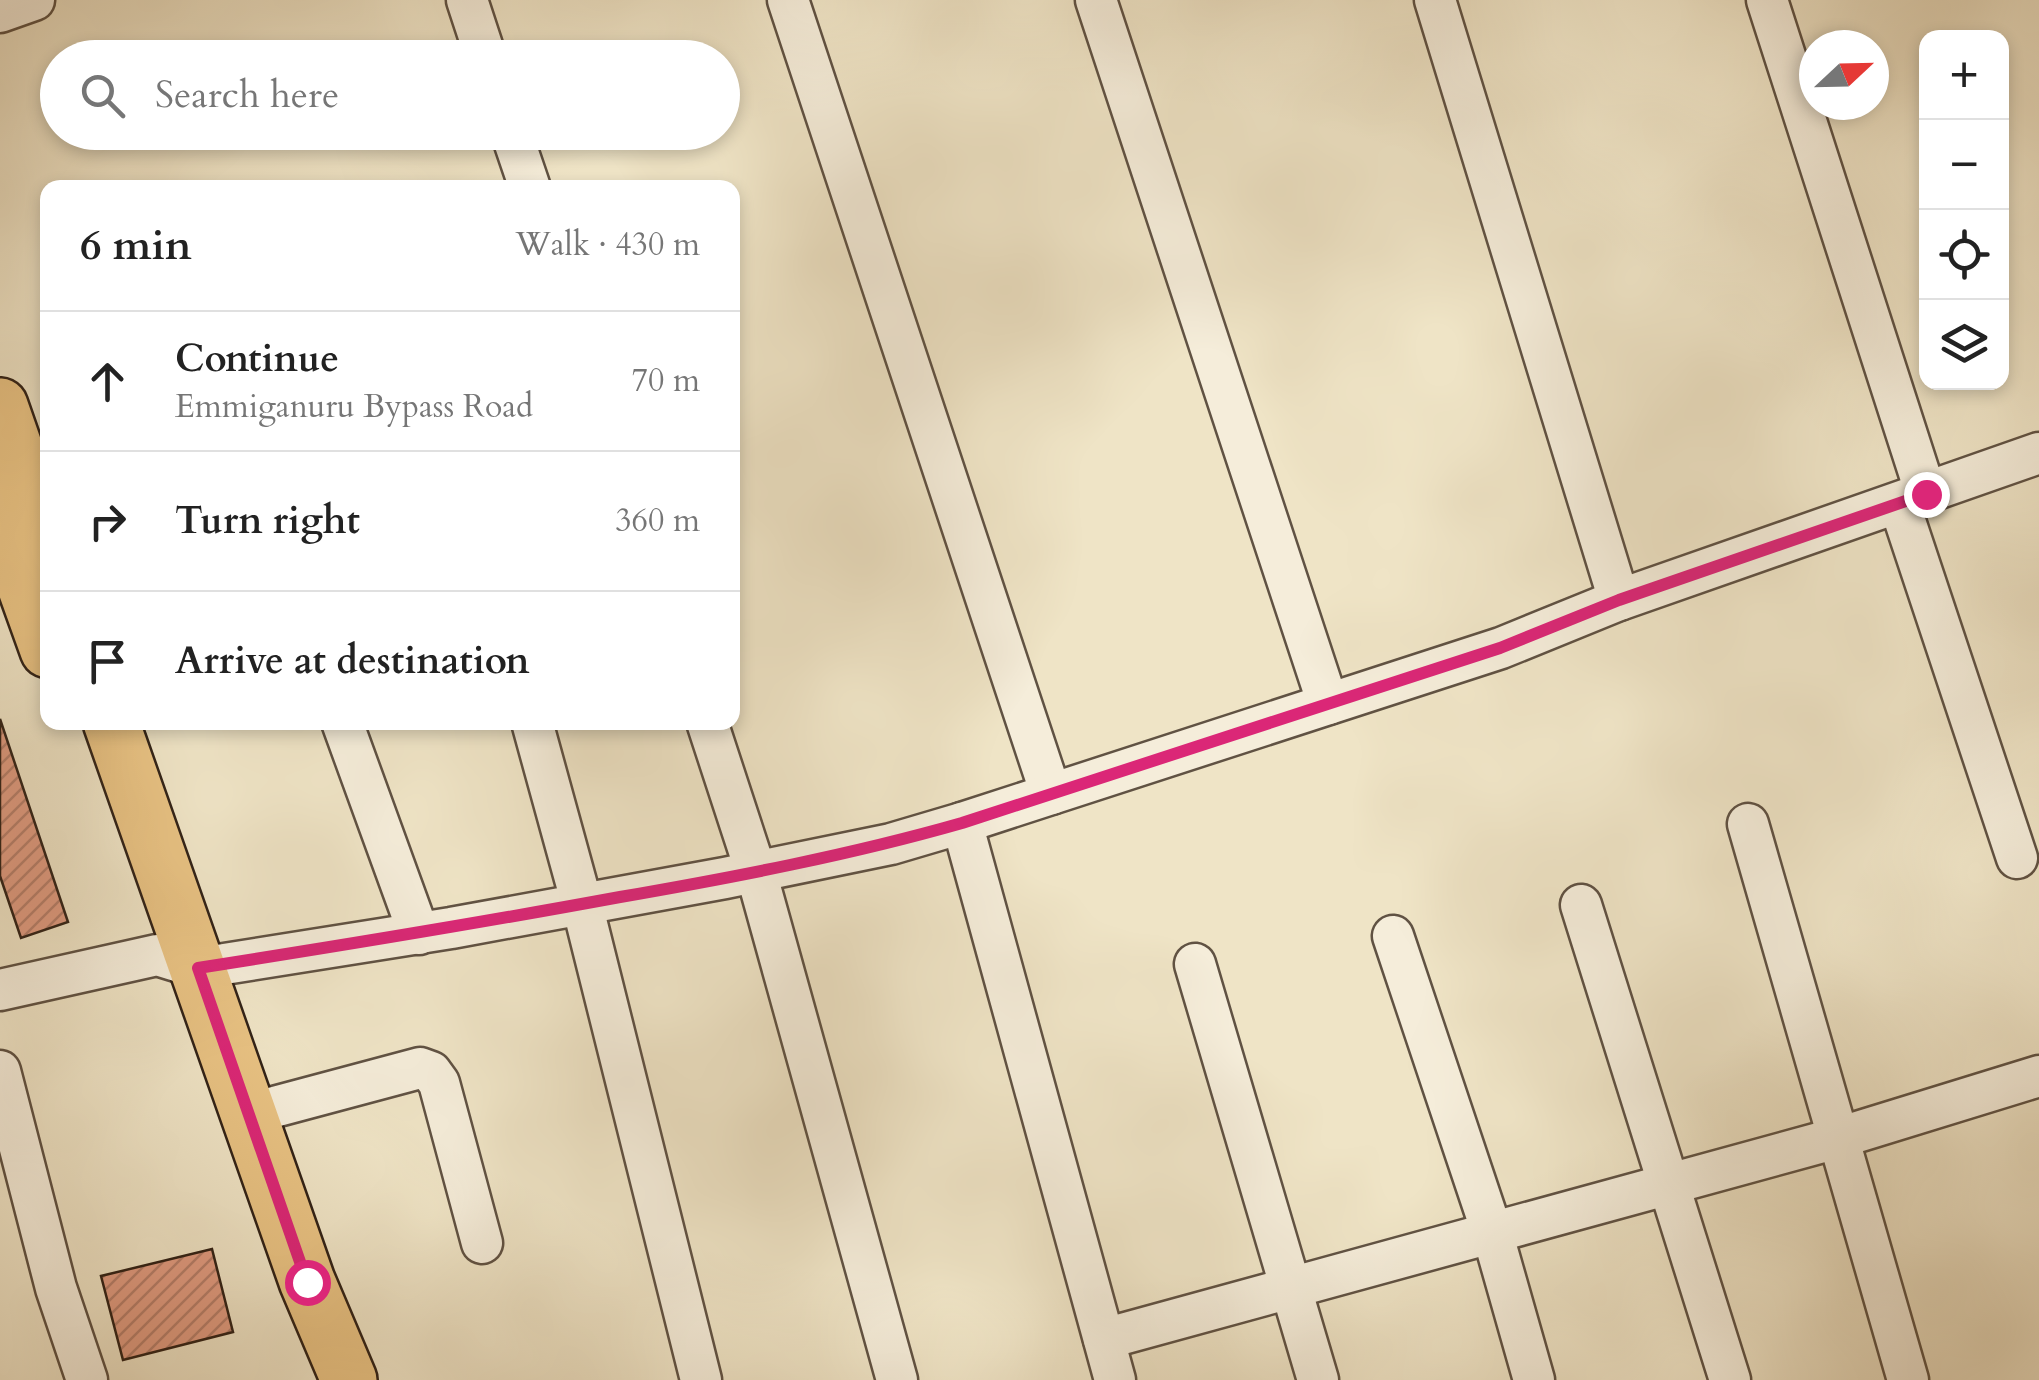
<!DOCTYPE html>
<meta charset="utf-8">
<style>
:root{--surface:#fff;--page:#f6f6f6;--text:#222;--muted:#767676;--line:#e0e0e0}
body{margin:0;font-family:Cardo,serif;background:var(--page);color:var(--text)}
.controls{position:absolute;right:30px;top:30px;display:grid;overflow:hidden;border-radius:20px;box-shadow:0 5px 15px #0003}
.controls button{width:90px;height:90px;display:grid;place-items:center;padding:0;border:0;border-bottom:2px solid var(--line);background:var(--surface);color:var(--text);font:50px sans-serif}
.compass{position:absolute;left:1799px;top:30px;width:90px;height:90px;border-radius:50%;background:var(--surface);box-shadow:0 5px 15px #0003;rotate:68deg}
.stop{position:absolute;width:30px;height:30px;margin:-22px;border:8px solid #db2777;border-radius:50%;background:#fff}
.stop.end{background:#db2777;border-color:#fff;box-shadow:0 2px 10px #0008}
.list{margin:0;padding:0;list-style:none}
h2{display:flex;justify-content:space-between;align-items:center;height:130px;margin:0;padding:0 40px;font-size:42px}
h2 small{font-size:32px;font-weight:400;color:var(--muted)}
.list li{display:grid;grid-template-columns:65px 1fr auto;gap:30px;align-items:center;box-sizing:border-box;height:140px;padding:0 40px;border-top:2px solid var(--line)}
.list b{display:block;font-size:38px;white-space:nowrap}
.list p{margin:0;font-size:32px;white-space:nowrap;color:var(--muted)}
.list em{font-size:32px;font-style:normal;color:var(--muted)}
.icon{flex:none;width:55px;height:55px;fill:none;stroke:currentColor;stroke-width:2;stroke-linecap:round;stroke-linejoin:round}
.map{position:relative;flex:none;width:2039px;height:1380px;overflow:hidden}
.search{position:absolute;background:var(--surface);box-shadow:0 5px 15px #0003;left:40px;top:40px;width:700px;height:110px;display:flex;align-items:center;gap:25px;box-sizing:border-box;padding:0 35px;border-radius:55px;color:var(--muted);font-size:38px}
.panel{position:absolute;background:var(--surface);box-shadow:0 5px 15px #0003;left:40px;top:180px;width:700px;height:550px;border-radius:20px}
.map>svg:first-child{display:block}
.building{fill:url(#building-hatch);stroke:#312217;stroke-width:2.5}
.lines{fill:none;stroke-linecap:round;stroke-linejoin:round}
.street-casing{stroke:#605243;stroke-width:45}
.primary-casing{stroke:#312217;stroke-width:60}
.street{stroke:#f5edda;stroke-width:40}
.primary{stroke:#e8c283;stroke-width:55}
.route{stroke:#db2777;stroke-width:12}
</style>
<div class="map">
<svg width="2039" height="1380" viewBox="0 0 2039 1380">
<defs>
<pattern id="building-hatch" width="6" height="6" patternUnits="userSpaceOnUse" patternTransform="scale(2.5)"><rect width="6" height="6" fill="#df9b81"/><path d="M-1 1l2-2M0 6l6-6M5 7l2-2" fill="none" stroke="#b57e69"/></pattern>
</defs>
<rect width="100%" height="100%" fill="#efe4c6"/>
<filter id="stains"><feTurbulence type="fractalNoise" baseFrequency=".002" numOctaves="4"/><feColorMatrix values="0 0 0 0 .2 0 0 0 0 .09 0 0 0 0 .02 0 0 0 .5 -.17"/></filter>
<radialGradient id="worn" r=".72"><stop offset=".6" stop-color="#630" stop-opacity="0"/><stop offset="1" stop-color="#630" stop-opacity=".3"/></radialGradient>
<g class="building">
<path d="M0,719L68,922L21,938L0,876Z"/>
<path d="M212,1249L233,1332L123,1360L101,1276Z"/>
</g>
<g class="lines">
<g class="street-casing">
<g id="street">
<path d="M467,0L486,58"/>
<path d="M788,0L1051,794"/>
<path d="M1096,0L1328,704"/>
<path d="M1435,0L1619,600"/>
<path d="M1767,0L1926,494"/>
<path d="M0,12L34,0"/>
<path d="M511,132L530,188"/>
<path d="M1899,503L2017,858"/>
<path d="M342,722L419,934"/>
<path d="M532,722L582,904L701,1380"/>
<path d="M707,722L756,872L897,1380"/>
<path d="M962,823L1115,1380"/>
<path d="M1748,824L1908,1380"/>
<path d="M1581,905L1730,1380"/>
<path d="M1393,936L1492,1232L1534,1380"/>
<path d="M1195,964L1318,1380"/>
<path d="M0,990L157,955L199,968L451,928L725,878L891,844L962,823L1501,648L1619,600L2039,453"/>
<path d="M0,1071L56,1288L87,1380"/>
<path d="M248,1114L420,1068L431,1072L439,1083L482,1243"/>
<path d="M1104,1339L1841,1137L2039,1076"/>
</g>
</g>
<g class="primary-casing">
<g id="primary">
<path d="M0,406L48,544"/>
<path d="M0,516L48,650"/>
<path d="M111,722L307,1281L349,1380"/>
</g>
</g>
<use href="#street" class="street"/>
<use href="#primary" class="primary"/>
</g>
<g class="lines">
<path class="route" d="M307,1282L198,968C339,946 479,923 620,897C735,877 850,855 962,823L1500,648L1619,600L1926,494"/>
</g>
<rect width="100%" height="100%" filter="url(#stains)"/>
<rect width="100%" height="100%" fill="url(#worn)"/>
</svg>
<div class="controls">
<button>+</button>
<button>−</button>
<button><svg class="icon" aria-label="locate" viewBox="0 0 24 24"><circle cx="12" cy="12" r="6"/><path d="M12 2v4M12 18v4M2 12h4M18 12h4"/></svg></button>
<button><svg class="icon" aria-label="layers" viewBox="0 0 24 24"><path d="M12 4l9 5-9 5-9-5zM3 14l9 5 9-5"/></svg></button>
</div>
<svg class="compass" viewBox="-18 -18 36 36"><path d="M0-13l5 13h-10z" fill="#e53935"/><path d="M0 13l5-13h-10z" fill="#767676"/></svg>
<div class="stop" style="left:307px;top:1282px"></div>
<div class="stop end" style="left:1926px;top:494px"></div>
<div class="search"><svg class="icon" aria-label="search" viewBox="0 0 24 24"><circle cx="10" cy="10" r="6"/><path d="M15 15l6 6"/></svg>Search here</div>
<section class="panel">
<h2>6 min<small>Walk · 430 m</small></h2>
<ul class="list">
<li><svg class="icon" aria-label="ahead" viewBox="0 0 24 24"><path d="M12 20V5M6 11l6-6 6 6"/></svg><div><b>Continue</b><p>Emmiganuru Bypass Road</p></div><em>70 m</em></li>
<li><svg class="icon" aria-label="right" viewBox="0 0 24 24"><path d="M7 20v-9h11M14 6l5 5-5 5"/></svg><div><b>Turn right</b></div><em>360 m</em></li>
<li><svg class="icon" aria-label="arrive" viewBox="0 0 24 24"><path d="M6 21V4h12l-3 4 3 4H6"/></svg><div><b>Arrive at destination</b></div></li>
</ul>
</section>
</div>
